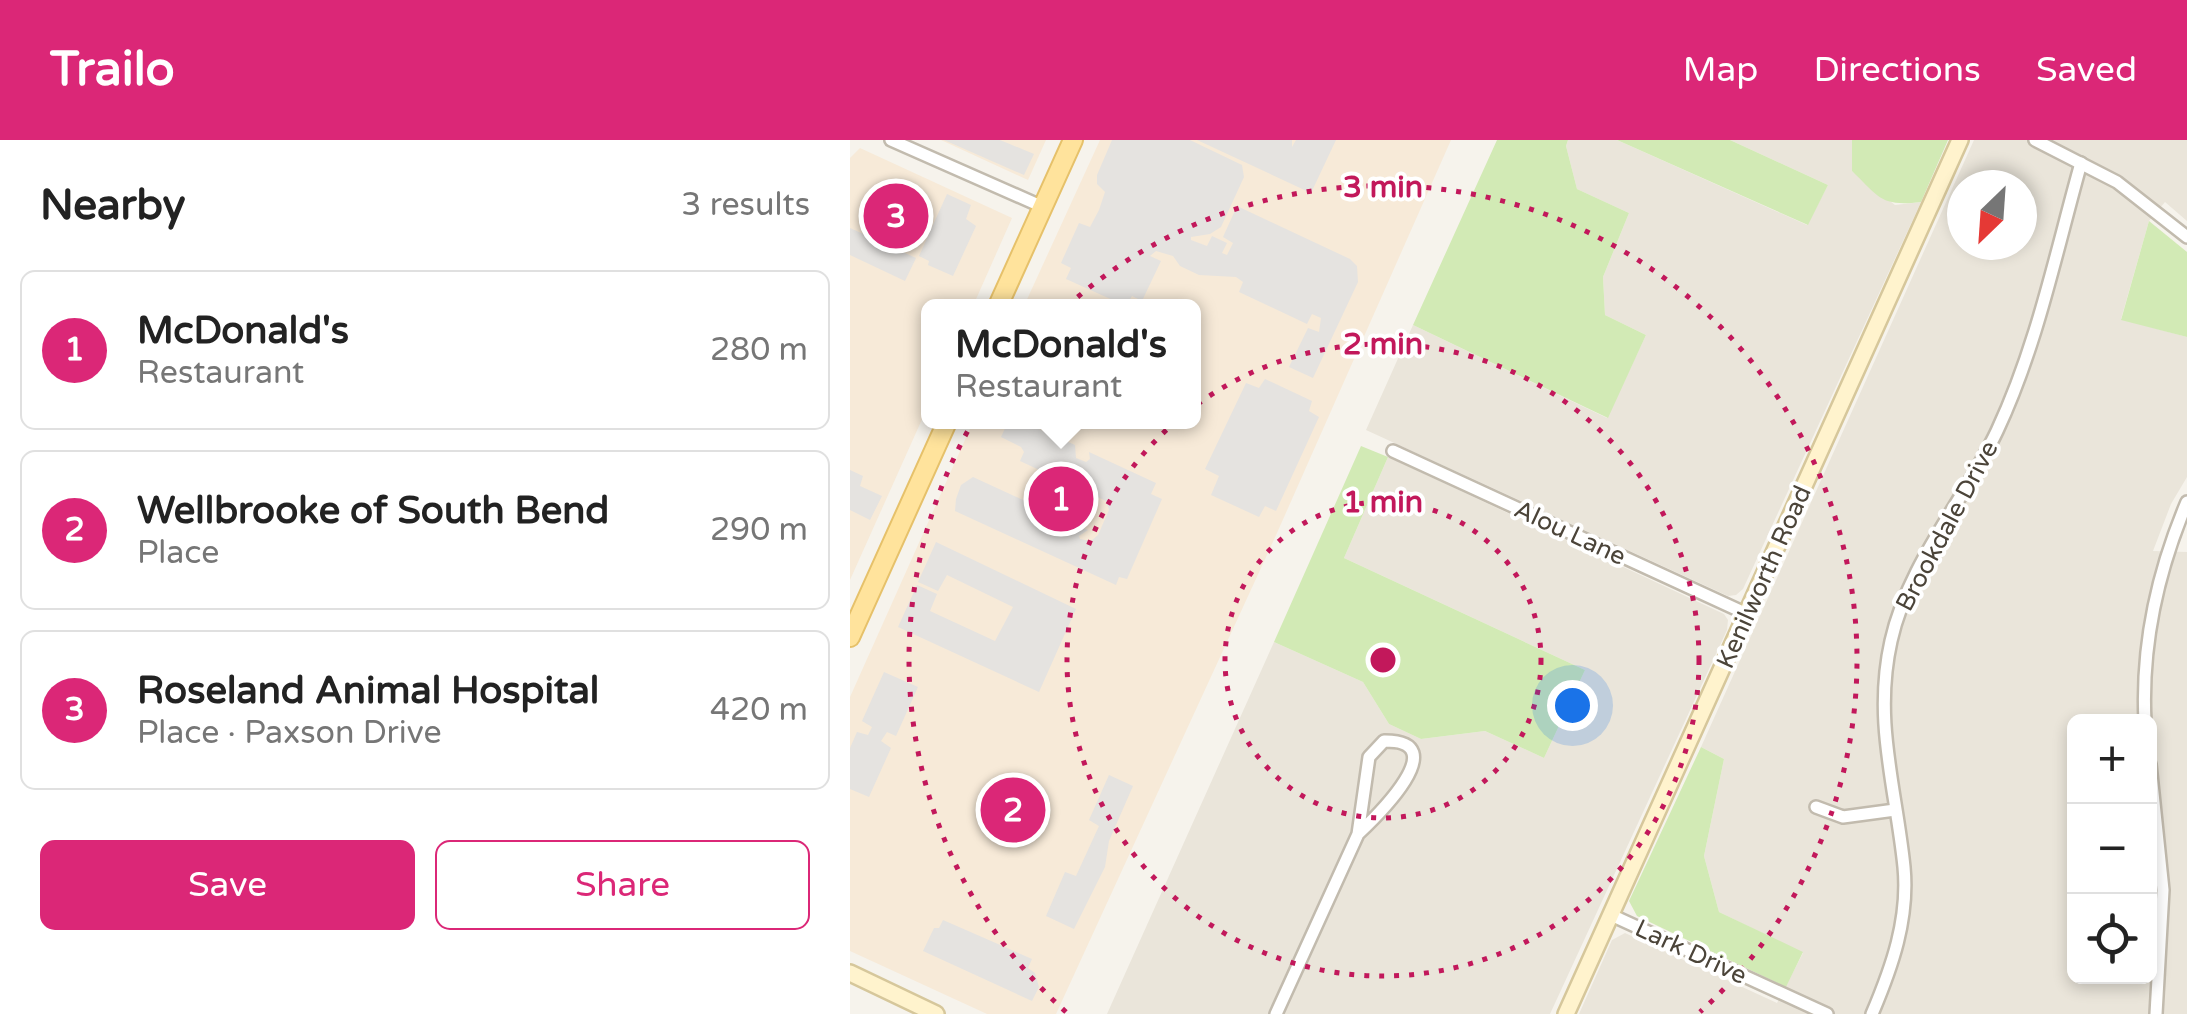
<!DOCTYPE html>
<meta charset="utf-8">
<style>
:root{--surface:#fff;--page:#f6f6f6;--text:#222;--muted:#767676;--line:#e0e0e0;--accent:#db2777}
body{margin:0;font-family:"Varela Round",sans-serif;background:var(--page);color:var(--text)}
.controls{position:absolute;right:30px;bottom:30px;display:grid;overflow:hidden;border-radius:15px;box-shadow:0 5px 15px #0003}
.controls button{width:90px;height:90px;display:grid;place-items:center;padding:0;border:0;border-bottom:2px solid var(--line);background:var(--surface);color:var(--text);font:50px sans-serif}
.compass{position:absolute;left:1097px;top:30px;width:90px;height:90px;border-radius:50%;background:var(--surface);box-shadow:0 5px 15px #0003;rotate:205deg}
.you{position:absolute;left:722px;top:565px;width:35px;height:35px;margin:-25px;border:8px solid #fff;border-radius:50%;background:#1a73e8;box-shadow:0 0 0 15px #1a73e833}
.badge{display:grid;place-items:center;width:65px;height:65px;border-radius:50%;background:var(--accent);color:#fff;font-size:32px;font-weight:700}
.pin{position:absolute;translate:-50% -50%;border:5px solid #fff;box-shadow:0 2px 10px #0006}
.popup{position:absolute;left:71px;top:159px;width:280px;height:130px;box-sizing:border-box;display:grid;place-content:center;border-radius:15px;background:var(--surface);filter:drop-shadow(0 2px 8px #0005);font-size:32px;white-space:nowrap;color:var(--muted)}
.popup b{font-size:38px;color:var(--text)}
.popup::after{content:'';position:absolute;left:50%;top:100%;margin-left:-20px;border:20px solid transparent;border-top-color:var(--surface)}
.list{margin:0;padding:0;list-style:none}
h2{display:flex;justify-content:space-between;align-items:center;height:130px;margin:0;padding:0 40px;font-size:42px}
h2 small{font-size:32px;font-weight:400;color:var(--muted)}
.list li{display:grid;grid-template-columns:65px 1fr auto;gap:30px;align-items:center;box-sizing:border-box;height:160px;margin:0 20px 20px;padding:0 20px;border:2px solid var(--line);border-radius:15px}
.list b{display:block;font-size:38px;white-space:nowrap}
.list p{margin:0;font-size:32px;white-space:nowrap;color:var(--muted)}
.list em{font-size:32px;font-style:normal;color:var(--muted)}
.actions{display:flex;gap:20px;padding:30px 40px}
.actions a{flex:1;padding:22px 0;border:2px solid var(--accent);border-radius:15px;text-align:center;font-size:35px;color:var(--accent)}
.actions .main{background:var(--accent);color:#fff}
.icon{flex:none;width:55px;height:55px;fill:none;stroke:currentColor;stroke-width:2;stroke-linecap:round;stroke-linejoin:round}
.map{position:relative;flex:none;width:1337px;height:874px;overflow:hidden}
header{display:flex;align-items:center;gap:60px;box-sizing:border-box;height:140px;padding:0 50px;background:var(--accent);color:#fff}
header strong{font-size:48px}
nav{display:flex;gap:55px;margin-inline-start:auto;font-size:35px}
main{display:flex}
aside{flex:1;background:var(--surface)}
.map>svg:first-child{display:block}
.residential{fill:#eae5da;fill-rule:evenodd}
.commercial{fill:#f7ead8}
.green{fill:#d2eab5}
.parking{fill:#e5e3e0}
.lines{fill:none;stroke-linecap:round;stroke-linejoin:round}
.street-casing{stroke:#c2bbae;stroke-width:16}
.secondary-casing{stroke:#d6c79b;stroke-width:20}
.primary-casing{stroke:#e6c16a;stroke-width:22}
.street{stroke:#fff;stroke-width:11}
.secondary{stroke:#fff3cd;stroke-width:15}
.primary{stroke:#ffe39c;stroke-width:18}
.ring{fill:none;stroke:#c2185b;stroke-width:5;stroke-dasharray:5 10}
.labels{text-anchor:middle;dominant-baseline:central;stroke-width:8;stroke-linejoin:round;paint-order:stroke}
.street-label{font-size:25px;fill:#4b4439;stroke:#fff}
.centre{fill:#c2185b;stroke:#fff;stroke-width:5}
.ring-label{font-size:30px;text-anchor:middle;font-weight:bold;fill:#c2185b;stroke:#fff;stroke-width:8;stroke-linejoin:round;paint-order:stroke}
</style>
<header>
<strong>Trailo</strong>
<nav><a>Map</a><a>Directions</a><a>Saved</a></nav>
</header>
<main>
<aside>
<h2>Nearby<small>3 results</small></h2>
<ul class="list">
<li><span class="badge">1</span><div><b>McDonald's</b><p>Restaurant</p></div><em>280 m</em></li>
<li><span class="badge">2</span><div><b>Wellbrooke of South Bend</b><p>Place</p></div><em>290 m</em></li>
<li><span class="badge">3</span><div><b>Roseland Animal Hospital</b><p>Place · Paxson Drive</p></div><em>420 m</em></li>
</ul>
<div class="actions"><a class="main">Save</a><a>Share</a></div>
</aside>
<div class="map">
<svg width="1337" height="874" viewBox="0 0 1337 874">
<rect width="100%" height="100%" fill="#f6f3ec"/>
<g class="residential">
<path d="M718,0H767L957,85L978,45L880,0H1002V31L1045,65L1071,62L893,449L886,455L878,456L516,290L563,185L757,278L796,195L755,175L753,137L779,73L727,49L716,6Z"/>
<path d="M1124,0H1337V81L1315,62L1299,81L1271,179L1337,197V337L1321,364L1303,411L1337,412V874H729L762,800L775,793L927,863L953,813L869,772L854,716L874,619L851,607ZM1112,45H1172V105H1112ZM1224,582H1300V836H1224Z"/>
<path d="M538,317L874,474L878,480L877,490L700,874H257L424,502L513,542L539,584L571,599L635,591L694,618L735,530L494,418Z"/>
</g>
<g class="commercial">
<path d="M91,0H196L178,40Z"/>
<path d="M250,0H601L427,393L206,874H137L0,811V557L123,282H344V166H174Z"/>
<path d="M10,8L162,78L123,166H79L78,266L0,440V18Z"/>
</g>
<g class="green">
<path d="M647,0H718L716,6L727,49L779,73L753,137L755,175L796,195L758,278L563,185Z"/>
<path d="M767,0H880L978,45L958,85Z"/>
<path d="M1002,0H1098L1071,62C1031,67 1029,57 1002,31Z"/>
<path d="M1299,81L1337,112V197L1271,180Z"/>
<path d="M511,306L538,317L494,418L735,530L694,618L635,591L571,599L539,584L513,542L424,502Z"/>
<path d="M851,607L874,619L854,716L869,772L953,812L936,847L787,776L779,761Z"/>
</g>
<g class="parking">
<path d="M94,0H150L184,14L174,35Z"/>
<path d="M262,0H340L392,25L394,37L371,87L360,94L341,97V100L357,106L362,96L377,103L372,113L377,115L383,103L373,97L387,66L500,119L507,126L508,142L463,238L439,227L458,188L469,192L471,178L462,174L457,184L389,152L393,142L386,137L349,135L330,126L323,116L306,111L300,116L311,121L292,161L282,156L276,166L216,139L221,128L211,123L229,83L240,87L249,70L255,52L247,44V35Z"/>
<path d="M347,0H442V7L446,0H486L461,53Z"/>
<path d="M97,54L121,65L116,79L126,86L103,136L78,125L79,121L69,116Z"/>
<path d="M0,88L66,118L55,141L0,115Z"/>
<path d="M415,239L462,261L459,271L469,277L426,371L415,366L409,377L361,355L369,336L355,329L396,243L409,248Z"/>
<path d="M158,282H173L225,305L226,318L236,322L240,319L239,312L306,343L301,354L312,359L277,439L269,437L266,445L105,371L106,359L111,345L123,337L238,390L229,396L230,399L241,401L248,395L259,370L256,361L170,321L174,312L171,307L151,297Z"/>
<path d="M0,330L13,336L10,346L32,356L20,380L0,370Z"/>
<path d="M86,402L226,469L189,552L48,487L67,445L87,454L80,471L145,501L163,467L97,435L88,451L68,442Z"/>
<path d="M34,532L68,547L46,596L37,592L31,601L41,608L19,657L0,649V608L7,592L18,595L22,587L12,581Z"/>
<path d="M259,635L283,646L259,701L255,727L224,789L196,776L215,732L226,736L249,686L239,680Z"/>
<path d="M93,780L182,819L178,828L185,833L189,847L182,861L73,811L84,788H89Z"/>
</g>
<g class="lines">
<g class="street-casing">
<g id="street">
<path d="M41,0L193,67"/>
<path d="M1185,0L1267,42L1337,97"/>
<path d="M543,311L897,474"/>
<path d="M1295,582C1291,504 1307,433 1337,362"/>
<path d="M1300,624L1313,750L1306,874"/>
<path d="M966,667L993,677L1045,670"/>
<path d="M761,775L977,874"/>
<path d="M426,874L508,694L519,617L534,601C606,600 526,677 508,694"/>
<path d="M1022,874C1042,827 1059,779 1054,727C1046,648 1023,581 1041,501C1058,424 1114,361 1147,291C1187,206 1206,112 1231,23"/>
</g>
</g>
<g class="secondary-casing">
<g id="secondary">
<path d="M0,833L86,874"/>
<path d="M716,874L1110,0"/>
</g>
</g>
<g class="primary-casing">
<g id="primary">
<path d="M148,166L223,0"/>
<path d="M0,497L97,282"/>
</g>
</g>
<use href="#street" class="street"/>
<use href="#secondary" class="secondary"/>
<use href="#primary" class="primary"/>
</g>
<g class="ring">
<circle cx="533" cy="520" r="158"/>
<circle cx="533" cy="520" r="316"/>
<path d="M216 872A474 474 0 1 1 850 872"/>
</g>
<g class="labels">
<g class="street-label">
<text transform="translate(1097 386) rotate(-62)">Brookdale Drive</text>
<text transform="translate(720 393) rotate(25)">Alou Lane</text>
<text transform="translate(914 437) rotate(-66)">Kenilworth Road</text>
<text transform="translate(841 812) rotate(25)">Lark Drive</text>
</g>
</g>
<circle cx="533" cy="520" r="15" class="centre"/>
<g class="ring-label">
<text x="533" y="57">3 min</text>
<text x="533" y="214">2 min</text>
<text x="533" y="372">1 min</text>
</g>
</svg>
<div class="controls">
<button>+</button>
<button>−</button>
<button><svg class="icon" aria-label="locate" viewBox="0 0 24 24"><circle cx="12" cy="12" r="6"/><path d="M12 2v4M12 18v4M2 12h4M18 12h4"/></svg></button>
</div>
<svg class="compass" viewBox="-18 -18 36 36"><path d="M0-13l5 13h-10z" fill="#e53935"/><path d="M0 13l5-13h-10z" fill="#767676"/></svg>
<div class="you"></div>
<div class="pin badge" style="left:211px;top:359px">1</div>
<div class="popup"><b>McDonald's</b>Restaurant</div>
<div class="pin badge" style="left:163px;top:670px">2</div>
<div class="pin badge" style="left:46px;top:76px">3</div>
</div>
</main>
